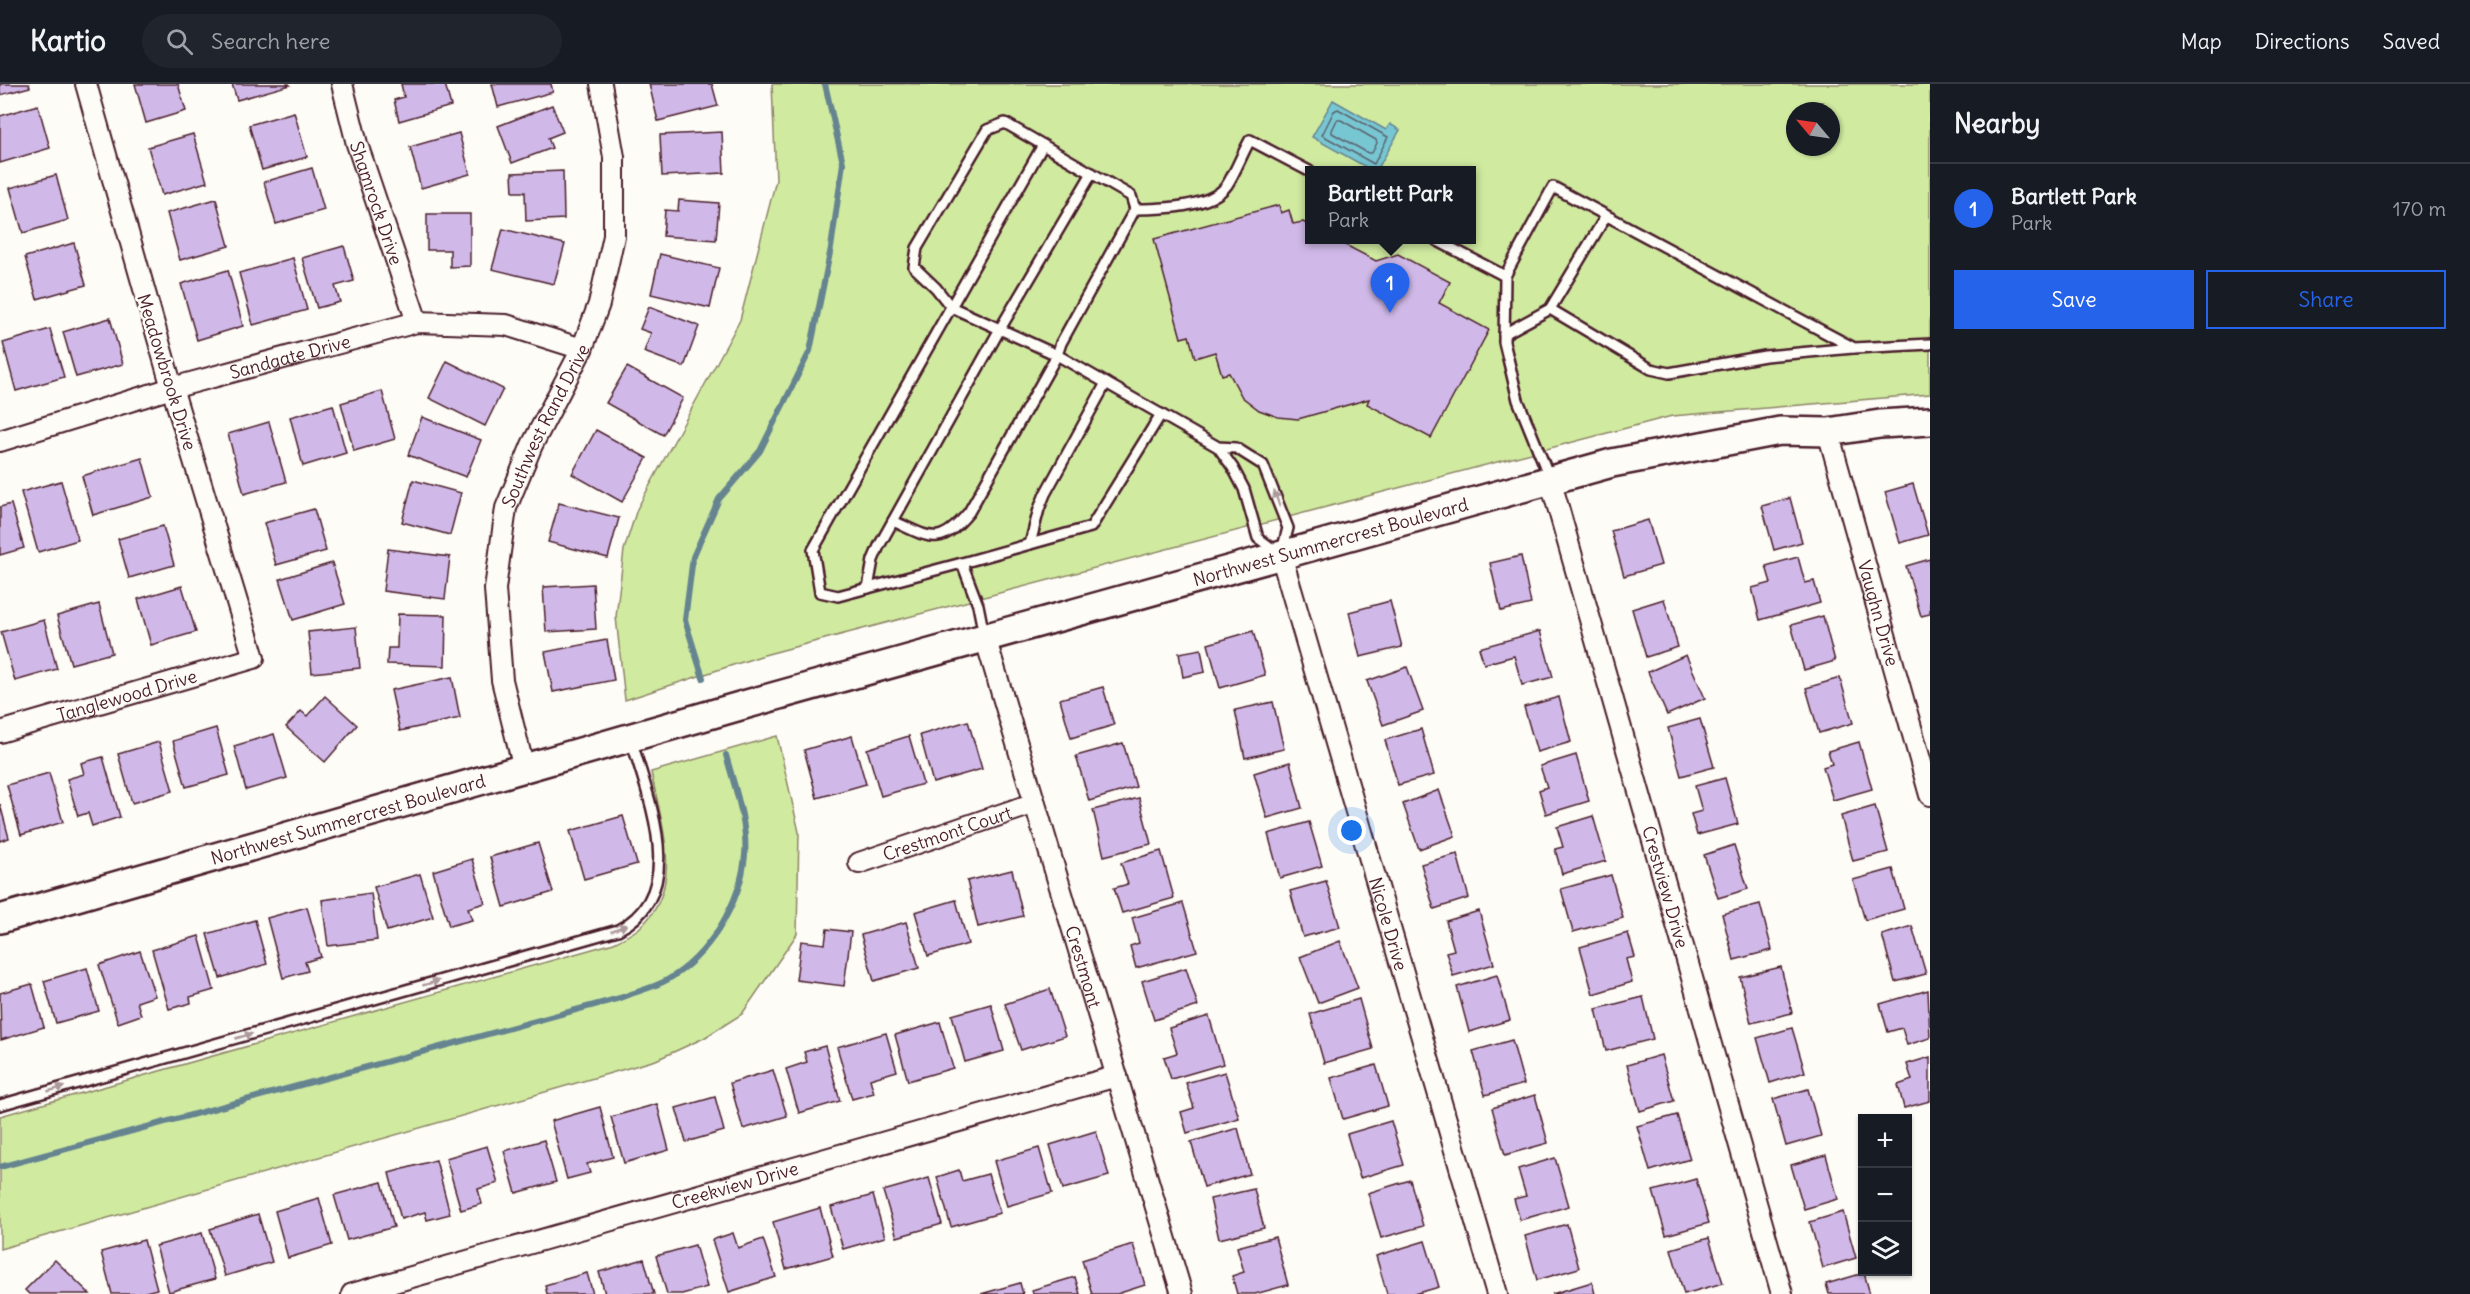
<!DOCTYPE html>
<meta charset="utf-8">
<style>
:root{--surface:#171b24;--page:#20242c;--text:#f1f3f6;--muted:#9ea1a6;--line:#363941;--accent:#2563eb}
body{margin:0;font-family:Delius,sans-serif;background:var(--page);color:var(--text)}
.controls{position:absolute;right:18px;bottom:18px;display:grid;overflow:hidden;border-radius:0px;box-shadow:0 2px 4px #0004}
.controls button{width:54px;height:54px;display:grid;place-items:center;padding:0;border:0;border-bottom:2px solid var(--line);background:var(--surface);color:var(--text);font:30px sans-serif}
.compass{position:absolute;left:1786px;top:18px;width:54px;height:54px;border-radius:50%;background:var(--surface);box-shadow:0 2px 4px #0004;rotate:299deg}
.you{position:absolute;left:1352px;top:747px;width:21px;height:21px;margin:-15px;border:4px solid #fff;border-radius:50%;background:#1a73e8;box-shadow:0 0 0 9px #1a73e833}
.badge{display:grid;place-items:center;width:39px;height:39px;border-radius:50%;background:var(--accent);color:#fff;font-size:20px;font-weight:700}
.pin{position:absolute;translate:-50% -50px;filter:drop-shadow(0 2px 3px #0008)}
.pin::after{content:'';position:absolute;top:32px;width:21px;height:18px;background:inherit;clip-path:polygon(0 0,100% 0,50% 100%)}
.popup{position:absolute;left:1305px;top:82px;width:171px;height:78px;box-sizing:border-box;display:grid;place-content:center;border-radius:0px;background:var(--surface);filter:drop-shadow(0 2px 4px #0005);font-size:20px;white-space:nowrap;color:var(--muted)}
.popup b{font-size:22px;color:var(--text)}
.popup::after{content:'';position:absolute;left:50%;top:100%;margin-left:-12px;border:12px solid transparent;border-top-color:var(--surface)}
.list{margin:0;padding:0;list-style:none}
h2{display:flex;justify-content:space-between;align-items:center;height:78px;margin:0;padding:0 24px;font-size:26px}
h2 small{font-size:20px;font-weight:400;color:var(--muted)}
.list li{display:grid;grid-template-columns:39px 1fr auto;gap:18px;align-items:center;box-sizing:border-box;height:90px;padding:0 24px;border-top:2px solid var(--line)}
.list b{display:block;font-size:22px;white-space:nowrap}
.list p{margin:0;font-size:20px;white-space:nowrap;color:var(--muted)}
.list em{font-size:20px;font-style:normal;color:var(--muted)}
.actions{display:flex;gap:12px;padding:18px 24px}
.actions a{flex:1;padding:14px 0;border:2px solid var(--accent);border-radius:0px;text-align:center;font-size:21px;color:var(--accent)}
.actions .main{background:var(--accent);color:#fff}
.icon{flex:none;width:33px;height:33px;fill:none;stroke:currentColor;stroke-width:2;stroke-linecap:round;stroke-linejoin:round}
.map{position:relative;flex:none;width:1930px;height:1210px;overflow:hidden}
header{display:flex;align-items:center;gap:36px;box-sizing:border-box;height:84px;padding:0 30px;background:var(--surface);border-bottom:2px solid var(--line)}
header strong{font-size:28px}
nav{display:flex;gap:33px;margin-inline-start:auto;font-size:21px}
.search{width:420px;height:54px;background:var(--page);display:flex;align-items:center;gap:15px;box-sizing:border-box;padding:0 21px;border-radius:33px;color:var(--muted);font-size:22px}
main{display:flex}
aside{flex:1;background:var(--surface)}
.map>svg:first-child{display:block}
.green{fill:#d0eaa0;stroke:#8d8466;stroke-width:1.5;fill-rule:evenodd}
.water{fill:#77c7d3;stroke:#658490;stroke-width:1.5}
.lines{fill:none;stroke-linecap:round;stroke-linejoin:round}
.shore{stroke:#5c626e;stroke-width:1.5}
.stream{stroke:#658490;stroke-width:6}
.building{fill:#d0b9e8;stroke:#4a1f2b;stroke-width:1.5}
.lane-casing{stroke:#4a1f2b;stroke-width:14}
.street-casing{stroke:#4a1f2b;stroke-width:24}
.secondary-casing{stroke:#4a1f2b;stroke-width:32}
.lane{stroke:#fdfcf7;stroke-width:9}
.street{stroke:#fdfcf7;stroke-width:20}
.secondary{stroke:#fdfcf7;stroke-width:27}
.oneway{fill:#ac999b}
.labels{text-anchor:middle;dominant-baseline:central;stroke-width:5;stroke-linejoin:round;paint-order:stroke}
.street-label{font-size:18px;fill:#4a1f2b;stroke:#fdfcf7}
</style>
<header>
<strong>Kartio</strong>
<div class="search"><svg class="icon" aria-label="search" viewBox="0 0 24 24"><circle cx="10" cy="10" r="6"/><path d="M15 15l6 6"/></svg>Search here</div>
<nav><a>Map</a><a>Directions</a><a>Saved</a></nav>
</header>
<main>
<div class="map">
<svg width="1930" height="1210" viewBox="0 0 1930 1210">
<rect width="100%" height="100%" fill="#fdfcf7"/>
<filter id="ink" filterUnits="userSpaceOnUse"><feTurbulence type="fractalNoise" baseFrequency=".0167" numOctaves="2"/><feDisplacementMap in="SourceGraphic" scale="12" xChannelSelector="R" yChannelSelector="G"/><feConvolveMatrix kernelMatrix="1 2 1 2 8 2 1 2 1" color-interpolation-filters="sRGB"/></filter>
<g filter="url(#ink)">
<g class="green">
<path d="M772,0H1930V310L1672,332L764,571L625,616L616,533L624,466L637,425L740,236L776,96ZM1795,27H1831V63H1795ZM1309,86H1471V156H1309Z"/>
<path d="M777,652L799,748L797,850L742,930L704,954L656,976L0,1165V1032L614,859C622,855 631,850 638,845C686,805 661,739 651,688Z"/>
</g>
<path class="water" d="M1333,16L1386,46L1390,40L1400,46L1377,86H1364L1366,83L1312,53Z"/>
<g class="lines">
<g class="shore">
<path d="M1338,25L1388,53L1374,80L1322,51L1334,27Z"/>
<path d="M1337,36H1341L1376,56L1377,59L1372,69H1368L1332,49V46Z"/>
</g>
<g class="stream">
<path d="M703,594L685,536L693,473L719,415L760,367L810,267L831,164L843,79L825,0"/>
<path d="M0,1083L620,914C635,908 653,904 667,896C709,872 741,819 745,771C748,740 734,701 726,671"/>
</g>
</g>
<g class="building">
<path d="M0,0H29L30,3L0,11Z"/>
<path d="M135,0H178L186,27L146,39Z"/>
<path d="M232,0H289L290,1L237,16Z"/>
<path d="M401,0H445L451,22L399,37L394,16L404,13Z"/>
<path d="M492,0H551L553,8L498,23Z"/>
<path d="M649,0H712L718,22L658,37Z"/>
<path d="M38,21L50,64L0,79V32Z"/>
<path d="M552,21L563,48L548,54L552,64L512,79L498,42Z"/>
<path d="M294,28L307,73L262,86L249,41Z"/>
<path d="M722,48L724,89L662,92L660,51Z"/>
<path d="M459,49L470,90L421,104L410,63Z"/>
<path d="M193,50L207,98L162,111L148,63Z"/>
<path d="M312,84L324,126L276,140L264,98Z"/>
<path d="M563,87L564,135L526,137L525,108H513L512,89Z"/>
<path d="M56,91L68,136L23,149L10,104Z"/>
<path d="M216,115L229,162L180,176L167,129Z"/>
<path d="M679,116L719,119L716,156L663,152L665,126L678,127Z"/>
<path d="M1279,121L1281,129L1289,126L1293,140L1303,138L1309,141V156H1336L1376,177L1398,170L1450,198L1439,219L1489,246L1431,354L1367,320L1369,315L1298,335L1278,333L1259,326L1242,313L1229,289L1222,291L1215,268L1195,274L1189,252L1181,254L1154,155Z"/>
<path d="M427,130H470V182L450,183V166H427Z"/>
<path d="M503,145L565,160L554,200L492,185Z"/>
<path d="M74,159L86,201L37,215L25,173Z"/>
<path d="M344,162L354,197L335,202L340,218L317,224L302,174Z"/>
<path d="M660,170L719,184L710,224L651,210Z"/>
<path d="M293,174L307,226L253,241L239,189Z"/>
<path d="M228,186L243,242L197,256L181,200Z"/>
<path d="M649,223L699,242L684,283L644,268L651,249L640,245Z"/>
<path d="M110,234L123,280L76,293L63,248Z"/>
<path d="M50,245L64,293L16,307L3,259Z"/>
<path d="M447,277L503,305L485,342L429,314Z"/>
<path d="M627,283L683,314L663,351L606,319Z"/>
<path d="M382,307L395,355L354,367L341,319Z"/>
<path d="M333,321L346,369L303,382L290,333Z"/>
<path d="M422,333L481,356L466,393L408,371Z"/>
<path d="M269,338L286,398L244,410L228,350Z"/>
<path d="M596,346L647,374L622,418L572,390Z"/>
<path d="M142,374L153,413L93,431L82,392Z"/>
<path d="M413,396L461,409L450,451L402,438Z"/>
<path d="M61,397L78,456L38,468L21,408Z"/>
<path d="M1913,400L1928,451L1900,459L1885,408Z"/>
<path d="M1790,414L1802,458L1774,466L1762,422Z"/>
<path d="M559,419L619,434L608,474L548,458Z"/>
<path d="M11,420L24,464L0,471V423Z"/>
<path d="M314,425L326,467L276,481L264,439Z"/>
<path d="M1648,436L1661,481L1624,492L1611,447Z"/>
<path d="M163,442L174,481L129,494L118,455Z"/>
<path d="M388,465L450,473L445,515L383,507Z"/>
<path d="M1521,472L1531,520L1501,527L1490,479Z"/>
<path d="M1798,473L1805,499L1814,497L1820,519L1760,536L1752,504L1771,499L1766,482Z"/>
<path d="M1930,475V530L1921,532L1906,482Z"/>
<path d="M332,479L345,520L293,536L280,495Z"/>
<path d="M593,500L596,545L546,548L543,503Z"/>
<path d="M182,502L196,548L151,561L138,515Z"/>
<path d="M1664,515L1678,563L1646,573L1632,525Z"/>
<path d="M1390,517L1402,563L1360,573L1349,528Z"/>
<path d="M99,520L112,569L71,580L57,532Z"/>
<path d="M398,530L446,531L445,582L387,580L388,564H397Z"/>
<path d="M1823,532L1835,577L1804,586L1791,541Z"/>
<path d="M44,536L57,585L15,597L1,548Z"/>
<path d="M356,543L360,584L312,589L308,548Z"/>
<path d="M1253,547L1265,591L1220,604L1208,560Z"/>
<path d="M1540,547L1553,593L1522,601L1514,572L1484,580L1479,564Z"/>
<path d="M607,556L614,596L553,608L545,568Z"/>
<path d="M1201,565L1205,588L1183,593L1179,569Z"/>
<path d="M1686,571L1705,614L1667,631L1648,588Z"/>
<path d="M1407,583L1423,627L1383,641L1367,597Z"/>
<path d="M452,593L460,634L400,647L391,606Z"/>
<path d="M1840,594L1853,639L1819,649L1806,604Z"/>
<path d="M1103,603L1114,641L1071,654L1060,615Z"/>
<path d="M325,612L357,641L325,678L286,643L301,627L307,632Z"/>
<path d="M1559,613L1571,658L1537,668L1524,623Z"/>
<path d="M1273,618L1284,665L1245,674L1235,626Z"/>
<path d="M1700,635L1714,683L1681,692L1668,644Z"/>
<path d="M968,637L982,685L933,699L920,651Z"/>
<path d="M216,644L229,691L186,703L173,657Z"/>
<path d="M1421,645L1434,691L1398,701L1385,656Z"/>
<path d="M274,650L287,694L246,706L234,662Z"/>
<path d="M852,652L866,700L817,714L804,666Z"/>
<path d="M909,652L923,700L881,712L867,665Z"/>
<path d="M159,658L173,707L132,719L118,670Z"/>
<path d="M1859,658L1872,705L1833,716L1823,683L1832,680L1828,667Z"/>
<path d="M1123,659L1136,703L1089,717L1076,672Z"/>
<path d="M1576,671L1589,717L1546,730L1539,706L1547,703L1540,682Z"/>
<path d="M103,673L120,733L92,742L88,729L78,732L67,695L84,690L81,679Z"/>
<path d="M1290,678L1302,724L1267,734L1254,689Z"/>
<path d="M49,689L63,738L21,751L7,701Z"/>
<path d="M1725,694L1738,740L1697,751L1691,730L1702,727L1695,702Z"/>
<path d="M1439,706L1455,752L1419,765L1403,720Z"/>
<path d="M1139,714L1151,760L1104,772L1093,726Z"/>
<path d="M0,720L9,754L0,757Z"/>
<path d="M1875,722L1888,768L1853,777L1841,732Z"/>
<path d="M623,732L637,780L584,795L570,747Z"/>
<path d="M1593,732L1606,777L1562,790L1555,765L1563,763L1557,743Z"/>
<path d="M1309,738L1322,782L1280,794L1268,750Z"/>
<path d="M538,759L553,808L504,823L490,773Z"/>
<path d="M1734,761L1748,805L1718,814L1704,771Z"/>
<path d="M1161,767L1174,814L1122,829L1114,804L1128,800L1121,779Z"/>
<path d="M1457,770L1469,814L1434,825L1421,780Z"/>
<path d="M472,775L485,819L468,824L472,836L449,842L433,787Z"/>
<path d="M1893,785L1904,825L1865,836L1853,796Z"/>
<path d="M1012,786L1023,832L978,843L967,797Z"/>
<path d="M420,790L433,833L387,847L374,803Z"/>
<path d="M1611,791L1623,834L1573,848L1561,805Z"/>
<path d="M1326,797L1340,843L1303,853L1290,807Z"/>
<path d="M371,809L377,856L328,862L322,816Z"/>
<path d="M956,816L968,860L928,872L915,828Z"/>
<path d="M1183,819L1197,867L1136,884L1130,862L1139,859L1132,834Z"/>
<path d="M1760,820L1772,866L1734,876L1722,830Z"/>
<path d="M307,823L321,873L305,878L308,887L283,894L267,834Z"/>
<path d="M1479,827L1494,880L1453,892L1446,868L1454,866L1446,837Z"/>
<path d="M255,836L267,880L220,894L207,850Z"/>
<path d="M906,838L919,884L874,897L861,851Z"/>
<path d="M1912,842L1926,890L1895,898L1882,851Z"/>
<path d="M827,845L851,848L844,902L796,896L801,857L825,860Z"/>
<path d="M1628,849L1635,873L1626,875L1632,898L1593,910L1580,863Z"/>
<path d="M199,852L214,906L190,913L191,919L169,925L152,866Z"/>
<path d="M1340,857L1358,904L1318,919L1300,873Z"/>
<path d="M140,867L155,912L137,918L141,931L118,939L99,881Z"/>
<path d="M1781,883L1792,929L1751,939L1740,893Z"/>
<path d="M87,884L99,927L56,939L44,897Z"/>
<path d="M1186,884L1198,922L1154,936L1142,897Z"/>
<path d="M1497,891L1510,936L1469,948L1457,903Z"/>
<path d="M32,900L44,943L1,956L0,909Z"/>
<path d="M1050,905L1065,952L1021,966L1005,920Z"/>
<path d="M1928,906L1930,954L1907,961L1902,944L1888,948L1880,920Z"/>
<path d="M1643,913L1653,955L1606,967L1596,925Z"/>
<path d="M1359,915L1373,965L1324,979L1310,930Z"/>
<path d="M991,920L1004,967L965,978L952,931Z"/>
<path d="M1209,932L1223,980L1171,995L1164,973L1177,969L1169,944Z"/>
<path d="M940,938L953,984L908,997L895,951Z"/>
<path d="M1792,944L1805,988L1770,999L1757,954Z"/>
<path d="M886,949L897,987L870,995L874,1009L852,1015L837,963Z"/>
<path d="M1512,956L1524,1000L1485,1011L1473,967Z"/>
<path d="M825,962L840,1017L799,1029L786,985L807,978L804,968Z"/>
<path d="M1661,971L1674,1017L1640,1027L1627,981Z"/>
<path d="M1930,973V1017L1904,1024L1898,1001L1912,996L1907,980Z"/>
<path d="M1376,981L1388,1022L1343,1035L1331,994Z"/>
<path d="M773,986L787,1032L743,1045L730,999Z"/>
<path d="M1225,988L1239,1034L1187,1049L1181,1028L1194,1024L1186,999Z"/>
<path d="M1808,1005L1821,1052L1786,1062L1773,1015Z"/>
<path d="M1535,1011L1548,1059L1505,1071L1492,1024Z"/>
<path d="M715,1013L724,1047L686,1058L676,1024Z"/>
<path d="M657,1020L669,1066L624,1079L611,1033Z"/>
<path d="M600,1023L613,1073L587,1080L590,1089L567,1095L551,1037Z"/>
<path d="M1677,1031L1690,1075L1650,1087L1637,1042Z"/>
<path d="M1391,1037L1404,1081L1360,1094L1347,1050Z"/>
<path d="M1238,1044L1250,1090L1204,1103L1191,1058Z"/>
<path d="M1096,1047L1109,1092L1063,1105L1050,1061Z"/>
<path d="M544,1056L556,1098L516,1109L504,1067Z"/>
<path d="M487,1062L498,1099L478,1105L482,1120L461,1126L446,1074Z"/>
<path d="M1039,1064L1052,1109L1007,1122L994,1077Z"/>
<path d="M1826,1071L1838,1115L1804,1125L1791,1081Z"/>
<path d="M1555,1074L1569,1122L1520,1136L1514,1115L1526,1112L1518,1085Z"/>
<path d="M436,1076L450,1130L427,1136L425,1128L401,1135L389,1089Z"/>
<path d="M959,1086L962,1097L988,1090L1000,1129L951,1143L937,1093Z"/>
<path d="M929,1094L942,1140L897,1153L883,1107Z"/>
<path d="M1696,1095L1709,1139L1666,1151L1653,1107Z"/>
<path d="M1410,1096L1423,1142L1381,1154L1368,1109Z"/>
<path d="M382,1098L394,1143L347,1156L334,1111Z"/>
<path d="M1254,1105L1264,1144L1219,1155L1210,1115Z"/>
<path d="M873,1111L885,1153L843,1165L831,1123Z"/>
<path d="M319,1114L332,1161L288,1174L275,1127Z"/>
<path d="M820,1124L833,1172L786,1185L773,1138Z"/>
<path d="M1843,1128L1856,1174L1823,1184L1810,1138Z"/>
<path d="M258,1130L272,1178L225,1192L210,1145Z"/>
<path d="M1567,1140L1579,1184L1537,1196L1525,1152Z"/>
<path d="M202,1149L215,1195L169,1208L156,1162Z"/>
<path d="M733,1149L738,1164L763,1155L776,1193L729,1208L712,1156Z"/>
<path d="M1275,1153L1288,1201L1255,1210H1237L1232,1192L1244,1188L1237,1163Z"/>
<path d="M1709,1154L1723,1199L1684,1210L1671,1165Z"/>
<path d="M144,1156L157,1205L138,1210H112L101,1168Z"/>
<path d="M1425,1157L1439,1203L1415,1210H1387L1376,1172Z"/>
<path d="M1133,1160L1145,1201L1117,1210H1092L1082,1176Z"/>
<path d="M695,1161L707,1203L682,1210H667L656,1172Z"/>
<path d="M644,1175L654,1210H605L599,1188Z"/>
<path d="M55,1176L90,1210H29L25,1206Z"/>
<path d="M587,1189L593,1210H547L545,1201Z"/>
<path d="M1864,1189L1870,1210H1829L1826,1200Z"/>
<path d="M1075,1193L1080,1210H1033L1032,1206Z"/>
<path d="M1592,1198L1595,1210H1552Z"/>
<path d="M1020,1199L1023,1210H981Z"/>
</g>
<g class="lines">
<g class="lane-casing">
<g id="lane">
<path d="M1436,156L1505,192"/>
<path d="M1550,225L1651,285L1669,289L1765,272L1853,264"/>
<path d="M1504,250L1550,225L1606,132"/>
<path d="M1218,363L1236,364L1263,381L1288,444L1281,471L1258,454L1244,405L1233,384L1218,363L1057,271L1061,259L1135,125C1160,125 1211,124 1227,101C1236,87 1242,70 1250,56L1309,87"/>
<path d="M1550,395L1518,316L1504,258L1505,192L1553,103L1854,264L1930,260"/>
<path d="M893,437C931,454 939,464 969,428L1057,271L951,223L1043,61"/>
<path d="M1030,460L1039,425L1045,410L1106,299"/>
<path d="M962,479L838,512L820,508L813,466L951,223L936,204L914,183L917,164L987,46L1005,39L1131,112L1135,125"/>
<path d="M868,504L873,476L879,462L1000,245L1092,89"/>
<path d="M984,551L978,521L962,479L1091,443L1161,330"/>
<path d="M0,1021L618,846C690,809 648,714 631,655"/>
</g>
</g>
<g class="street-casing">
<g id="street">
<path id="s1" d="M342,0L357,60L417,238"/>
<path id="s2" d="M1828,348L1930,711"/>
<path id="s3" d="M0,357L172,304L417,238L506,241L582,265"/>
<path id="s4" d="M1550,395L1782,1210"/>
<path id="s5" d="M1281,471L1497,1210"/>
<path id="s6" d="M985,553L1182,1210"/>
<path id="s7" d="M0,648L254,574L172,304L86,0"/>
<path id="s8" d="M524,685L502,596L495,505L506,424L532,361L582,265L599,220L614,152V73L601,0"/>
<path id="s9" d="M859,779L1035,719"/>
<path id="s10" d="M352,1210L1117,992"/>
</g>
</g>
<g class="secondary-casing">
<g id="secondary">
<path id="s11" d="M0,835L740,622L1612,379L1780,347L1828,348L1880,340L1930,337"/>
</g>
</g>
<use href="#lane" class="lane"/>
<use href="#street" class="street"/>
<use href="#secondary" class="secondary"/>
</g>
<defs><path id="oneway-solid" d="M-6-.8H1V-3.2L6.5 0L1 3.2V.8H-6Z" transform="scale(1.5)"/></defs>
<g class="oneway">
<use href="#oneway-solid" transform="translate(1277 415) rotate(-110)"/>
<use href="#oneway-solid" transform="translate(619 844) rotate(-22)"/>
<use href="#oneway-solid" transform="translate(431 899) rotate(-16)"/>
<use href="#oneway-solid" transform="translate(244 952) rotate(-16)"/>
<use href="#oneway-solid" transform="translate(56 1005) rotate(-16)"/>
</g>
</g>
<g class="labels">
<g class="street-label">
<text stroke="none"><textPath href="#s1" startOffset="124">Shamrock Drive</textPath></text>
<text stroke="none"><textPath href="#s3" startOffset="302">Sandgate Drive</textPath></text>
<text transform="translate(167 288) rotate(73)">Meadowbrook Drive</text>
<text stroke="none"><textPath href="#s8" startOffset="356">Southwest Rand Drive</textPath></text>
<text stroke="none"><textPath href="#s11" startOffset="1383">Northwest Summercrest Boulevard</textPath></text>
<text stroke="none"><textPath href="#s2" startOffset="188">Vaughn Drive</textPath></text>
<text stroke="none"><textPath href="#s7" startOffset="132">Tanglewood Drive</textPath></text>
<text stroke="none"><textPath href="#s11" startOffset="362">Northwest Summercrest Boulevard</textPath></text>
<text stroke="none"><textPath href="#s9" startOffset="93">Crestmont Court</textPath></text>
<text stroke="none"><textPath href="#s4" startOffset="424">Crestview Drive</textPath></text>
<text stroke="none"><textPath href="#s5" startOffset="384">Nicole Drive</textPath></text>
<text stroke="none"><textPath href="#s6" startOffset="344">Crestmont</textPath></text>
<text stroke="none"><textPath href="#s10" startOffset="398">Creekview Drive</textPath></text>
</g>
</g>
</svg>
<div class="controls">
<button>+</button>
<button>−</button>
<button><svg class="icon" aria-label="layers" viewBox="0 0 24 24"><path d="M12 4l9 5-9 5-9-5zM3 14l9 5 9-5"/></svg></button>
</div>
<svg class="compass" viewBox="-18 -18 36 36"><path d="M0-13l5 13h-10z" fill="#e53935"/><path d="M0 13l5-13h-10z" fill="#9ea1a6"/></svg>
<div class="you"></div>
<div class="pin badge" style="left:1390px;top:229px">1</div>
<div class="popup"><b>Bartlett Park</b>Park</div>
</div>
<aside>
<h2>Nearby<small></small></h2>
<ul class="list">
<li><span class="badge">1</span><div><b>Bartlett Park</b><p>Park</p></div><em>170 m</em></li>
</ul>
<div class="actions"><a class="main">Save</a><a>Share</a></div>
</aside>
</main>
